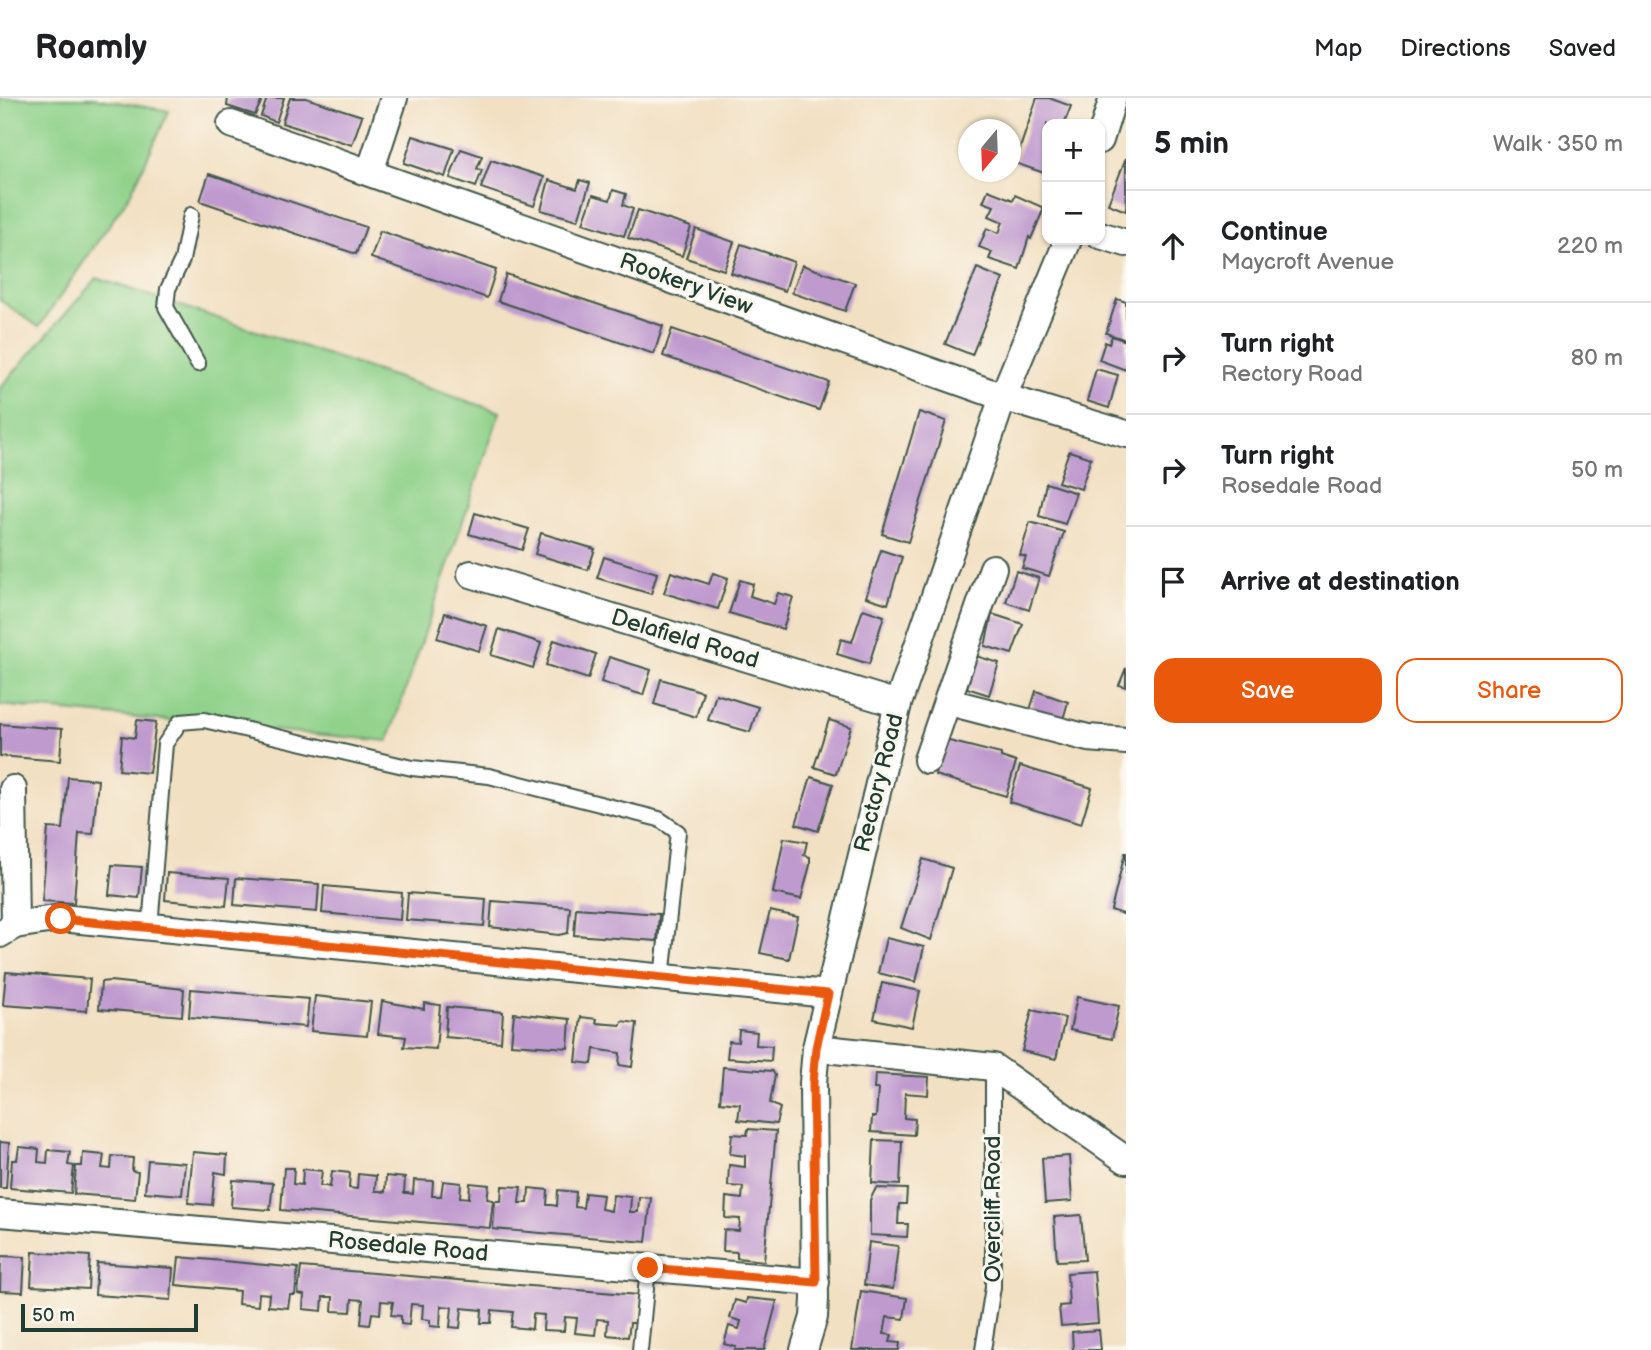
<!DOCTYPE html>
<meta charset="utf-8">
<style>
:root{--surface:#fff;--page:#f2f2f2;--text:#202124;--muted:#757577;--line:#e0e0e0;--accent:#ea580c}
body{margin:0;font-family:"Balsamiq Sans",sans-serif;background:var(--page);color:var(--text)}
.controls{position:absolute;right:21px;top:21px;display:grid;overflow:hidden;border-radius:14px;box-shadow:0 2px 5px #0004}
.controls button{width:63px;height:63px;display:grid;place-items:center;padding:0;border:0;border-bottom:2px solid var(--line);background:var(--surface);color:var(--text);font:35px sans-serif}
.compass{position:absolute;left:958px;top:21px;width:63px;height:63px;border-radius:50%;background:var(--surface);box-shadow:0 2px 5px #0004;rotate:199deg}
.scale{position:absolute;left:21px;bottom:18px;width:177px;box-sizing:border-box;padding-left:7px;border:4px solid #1f3d34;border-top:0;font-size:19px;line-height:24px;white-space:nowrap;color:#1f3d34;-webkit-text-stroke:5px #fbf7ec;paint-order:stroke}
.stop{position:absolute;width:21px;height:21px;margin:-16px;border:5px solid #ea580c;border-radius:50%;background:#fff}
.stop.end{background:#ea580c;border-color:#fff;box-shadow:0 2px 7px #0008}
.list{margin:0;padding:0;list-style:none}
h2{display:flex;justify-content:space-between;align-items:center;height:91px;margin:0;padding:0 28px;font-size:30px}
h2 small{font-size:23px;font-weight:400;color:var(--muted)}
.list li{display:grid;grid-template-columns:46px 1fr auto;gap:21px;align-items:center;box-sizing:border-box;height:112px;padding:0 28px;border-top:2px solid var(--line)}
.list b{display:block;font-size:26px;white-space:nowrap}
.list p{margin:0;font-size:23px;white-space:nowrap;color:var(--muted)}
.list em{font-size:23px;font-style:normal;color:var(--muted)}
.actions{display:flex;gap:14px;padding:21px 28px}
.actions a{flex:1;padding:16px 0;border:2px solid var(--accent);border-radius:21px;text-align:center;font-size:24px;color:var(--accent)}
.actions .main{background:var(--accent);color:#fff}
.icon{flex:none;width:38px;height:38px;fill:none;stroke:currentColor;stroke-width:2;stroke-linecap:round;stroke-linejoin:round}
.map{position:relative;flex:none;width:1126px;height:1252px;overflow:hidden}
header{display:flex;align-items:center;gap:42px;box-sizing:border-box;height:98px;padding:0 35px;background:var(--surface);border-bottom:2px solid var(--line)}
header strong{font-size:33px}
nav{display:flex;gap:38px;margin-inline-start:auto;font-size:24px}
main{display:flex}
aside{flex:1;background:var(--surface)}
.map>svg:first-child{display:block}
.green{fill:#90d28b;stroke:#588860;stroke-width:2}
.building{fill:#bf9acf}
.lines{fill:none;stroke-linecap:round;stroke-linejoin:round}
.service-casing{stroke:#3f5549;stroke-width:18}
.minor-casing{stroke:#3f5549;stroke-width:30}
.service{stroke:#fff;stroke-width:14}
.minor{stroke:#fff;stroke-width:26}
.route{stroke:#ea580c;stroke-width:9}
.labels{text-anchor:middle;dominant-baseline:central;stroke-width:6;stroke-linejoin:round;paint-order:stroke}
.street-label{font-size:23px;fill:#1f3d34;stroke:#fbf7ec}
</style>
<header>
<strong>Roamly</strong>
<nav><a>Map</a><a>Directions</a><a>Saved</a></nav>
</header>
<main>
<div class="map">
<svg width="1126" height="1252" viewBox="0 0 1126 1252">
<rect width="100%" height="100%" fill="#fbf7ec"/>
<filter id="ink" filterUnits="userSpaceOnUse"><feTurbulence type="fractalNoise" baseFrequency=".0143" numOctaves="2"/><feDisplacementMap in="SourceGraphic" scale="14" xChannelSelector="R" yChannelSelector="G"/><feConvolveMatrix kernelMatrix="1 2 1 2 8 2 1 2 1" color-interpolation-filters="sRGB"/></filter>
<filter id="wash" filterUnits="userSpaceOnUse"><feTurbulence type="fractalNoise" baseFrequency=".00686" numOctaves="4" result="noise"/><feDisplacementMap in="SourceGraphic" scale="28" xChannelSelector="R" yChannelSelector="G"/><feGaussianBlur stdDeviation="1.57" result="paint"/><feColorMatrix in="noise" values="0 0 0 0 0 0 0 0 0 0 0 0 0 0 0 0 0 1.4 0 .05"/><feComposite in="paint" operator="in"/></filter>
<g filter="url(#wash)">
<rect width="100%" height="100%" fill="#f2e0c3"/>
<g class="green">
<path d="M0,0H94L169,13L131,95L39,229L0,202Z"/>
<path d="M97,180L500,314L388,643L0,607V290Z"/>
</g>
<g id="blocks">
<g class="building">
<path d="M228,0H263L255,17L227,8Z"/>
<path d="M267,0H284L276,24L261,18Z"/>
<path d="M290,0H306L362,18L352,47L282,25Z"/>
<path d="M1037,0H1049L1071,8L1064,26H1047V76L1015,65Z"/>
<path d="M413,38L454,51L445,79L404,65Z"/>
<path d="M461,51L482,58L477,71L482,72L476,89L450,80Z"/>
<path d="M1126,60V113L1108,106Z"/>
<path d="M491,62L544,79L534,108L481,90Z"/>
<path d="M209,76L366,129L356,156L200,103Z"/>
<path d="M549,82L577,91L580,82L590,85L578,122L541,112Z"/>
<path d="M613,92L626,96L623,107L633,111L624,138L583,125L593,97L610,102Z"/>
<path d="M988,92L1013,102L1015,97L1044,110L1031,141L1029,139L1019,171L989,161L992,154L979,149L987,130L999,135L1003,124L989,118L994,108L983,104Z"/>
<path d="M638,112L691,129L682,158L628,140Z"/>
<path d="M696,131L734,144L724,172L686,160Z"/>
<path d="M380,133L496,172L487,200L371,160Z"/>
<path d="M741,146L794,164L785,193L731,175Z"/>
<path d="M802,167L855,185L845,213L792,195Z"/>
<path d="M977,170L1003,181L972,257L945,246Z"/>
<path d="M506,176L663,228L654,256L498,203Z"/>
<path d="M1117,201L1126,204V242L1106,235Z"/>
<path d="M672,231L829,284L819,312L663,258Z"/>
<path d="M1112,238L1126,243V272L1099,262L1105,244L1109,246Z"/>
<path d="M1096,271L1118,277L1109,310L1087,303Z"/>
<path d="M919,314L946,323L908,444L882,436Z"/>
<path d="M1069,353L1091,360L1081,391L1058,384Z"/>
<path d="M1046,385L1076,395L1065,426L1039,418Z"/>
<path d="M475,415L529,431L522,452L469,436Z"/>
<path d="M1030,424L1064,434L1049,478L1022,470L1026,459L1020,457Z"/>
<path d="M541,435L595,451L588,472L535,456Z"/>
<path d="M881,452L902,459L888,506L866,499Z"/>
<path d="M604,459L657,475L651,496L597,480Z"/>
<path d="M1016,473L1039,480L1029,512L1006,504Z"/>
<path d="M671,474L709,486L713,475L728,480L718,511L664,495Z"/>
<path d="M740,482L753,486L750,498L774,506L778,495L793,499L783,531L729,515Z"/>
<path d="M863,511L884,518L869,566L837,556L841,541L852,544Z"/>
<path d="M445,515L487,528L479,553L437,540Z"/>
<path d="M992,516L1023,526L1012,556L985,548Z"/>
<path d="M499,531L541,545L533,570L491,557Z"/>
<path d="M554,542L596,556L588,581L546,567Z"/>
<path d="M976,558L999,565L989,597L967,590Z"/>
<path d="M609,559L651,572L643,597L601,584Z"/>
<path d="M1126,570V589L1119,587Z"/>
<path d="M661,581L703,594L696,619L654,606Z"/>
<path d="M1036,593L1068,604L1062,625L1029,615Z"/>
<path d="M716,596L758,609L750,634L708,622Z"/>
<path d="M137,622L156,624L149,675L119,672L122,638L135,640Z"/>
<path d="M829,622L851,629L836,676L814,669Z"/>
<path d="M0,626L62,631L60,663L0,658Z"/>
<path d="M945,642L1001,656V659L1016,664L1006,698L935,677Z"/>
<path d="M1020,668L1092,690L1081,726L1009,704Z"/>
<path d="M68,679L98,682L93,736L79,735L74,805L42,803L48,730L63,731Z"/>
<path d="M811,679L833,686L818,733L796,726Z"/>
<path d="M784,740L807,744L804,757L810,759V767L801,801L773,795Z"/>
<path d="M1125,755H1126V817L1111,812Z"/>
<path d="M923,761L952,770L931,842L901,830Z"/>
<path d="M112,767L142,769L139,800L109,797Z"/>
<path d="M167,775L229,780L226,808L165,802Z"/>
<path d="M236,780L319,786L317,814L234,807Z"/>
<path d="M324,788L402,795L400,822L322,815Z"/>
<path d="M408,795L486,801L484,828L406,822Z"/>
<path d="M492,803L570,809L568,835L559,837L490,829Z"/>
<path d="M576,810L659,816L657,843L574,837Z"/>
<path d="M770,813L798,819L789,861L760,855Z"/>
<path d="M886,840L924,849L916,884L878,875Z"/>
<path d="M6,874L90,881L87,913L3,907Z"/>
<path d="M110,883L184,891L182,918L99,911L101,884Z"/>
<path d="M882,885L920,893L912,929L874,921Z"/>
<path d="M191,891L309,901L306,929L189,919Z"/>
<path d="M315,898L371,904L367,938L311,933Z"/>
<path d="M1077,899L1119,908L1112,941L1070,932Z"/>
<path d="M382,903L424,911V905L440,907L436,951L404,949L406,939L378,936Z"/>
<path d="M447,909L503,914L501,944L445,939Z"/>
<path d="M1032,912L1065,920L1056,961L1022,953Z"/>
<path d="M514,915L570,921L568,950L511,946Z"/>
<path d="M581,919L597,921L596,925L621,927L622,923L637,925L632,969L619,967L620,955L594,951L592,966L576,964Z"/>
<path d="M739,932L757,934L756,947L772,948L771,963L727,960L729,943L738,944Z"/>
<path d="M723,969L772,973L775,977L770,1005L780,1010L776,1026L738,1022L740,1006L720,1004Z"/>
<path d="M875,976L929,979L928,997L905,995L904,1020L915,1021L914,1037L871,1034L872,1019H876L878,991H874Z"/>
<path d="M748,1031L776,1033L764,1163L737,1160V1154L723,1153L724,1132L739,1133L740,1121L725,1120L726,1099L742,1101L743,1089L728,1088L729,1067L745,1069V1058L730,1056L732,1036L747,1037Z"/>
<path d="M874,1042L902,1043L900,1087L872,1085Z"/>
<path d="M0,1044L9,1045L6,1090H0Z"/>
<path d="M19,1049L39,1051L38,1064L47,1065L48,1052L70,1054L68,1067L74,1068L71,1095L10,1090L12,1062H17Z"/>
<path d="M193,1054L227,1057L226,1076L215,1074L212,1107L188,1105Z"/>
<path d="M83,1055L104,1057L102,1070L111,1071L112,1058L133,1060L132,1073L138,1074L135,1101L74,1096L76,1068H82Z"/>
<path d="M1069,1058L1072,1103L1045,1105L1042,1060Z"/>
<path d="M148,1062L185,1065L182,1097L145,1094Z"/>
<path d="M284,1070H294L293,1086L302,1087L303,1071L322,1073L320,1088H325L330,1089L332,1073L350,1075L349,1090L357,1091L358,1076L376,1078L375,1093H380L385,1094L386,1078L405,1080L404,1095H408L413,1096L414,1082L433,1083L432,1098H441L443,1083L461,1085L460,1099L469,1100L470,1085L489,1087L487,1101L493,1102L490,1130L281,1112Z"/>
<path d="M233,1082L273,1085L270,1112L231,1109Z"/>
<path d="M502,1088L521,1089L519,1105H528L529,1090L548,1092L547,1107H552L557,1108L558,1092L576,1094L575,1109L583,1110L585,1095L603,1097L601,1111L611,1113L613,1097L631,1099L630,1114H638L639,1099L651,1100L646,1144L493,1131L495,1103H501Z"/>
<path d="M876,1090L907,1091L906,1106H899L898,1126H908L907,1139L870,1137V1102Z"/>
<path d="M1081,1117L1085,1162L1057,1163L1054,1119Z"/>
<path d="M869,1144L898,1148L893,1191L864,1187Z"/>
<path d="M33,1154L90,1158L88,1191L31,1188Z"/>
<path d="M1,1158L25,1159L23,1194L0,1193Z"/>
<path d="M179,1159L298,1170L295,1197H290L288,1210L268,1208L269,1196L259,1195L258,1208L238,1206L239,1193L176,1187Z"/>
<path d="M97,1165L173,1170L171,1202L95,1197Z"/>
<path d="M301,1169L638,1197L636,1225H630L628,1239L607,1237L608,1222L597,1221L595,1237L575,1235L577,1220L565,1219L564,1233L543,1232L544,1217L533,1216L532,1231L511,1229L513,1214L492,1212L491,1225H481L482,1212L462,1210L460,1230L450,1229L452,1209L441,1208L440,1229L430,1228V1222L422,1221L423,1207L411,1206L409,1227L401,1226V1218L391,1217L393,1204L381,1203L380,1216L372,1215L370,1227L361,1226L363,1202L352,1201L351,1214L332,1213L333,1199H323L322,1213L303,1211L304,1197L298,1196Z"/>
<path d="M1094,1173L1098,1225L1061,1228L1059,1208L1069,1207L1067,1175Z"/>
<path d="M861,1193L907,1200L904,1221L887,1219L884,1236L892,1237L890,1244L900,1245L899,1252H852Z"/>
<path d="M747,1200L777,1203L764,1252H735L736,1249L724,1246L729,1228L739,1231L741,1223L730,1220L735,1202L746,1205Z"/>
<path d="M1099,1232L1101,1252H1073L1072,1234Z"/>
</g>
</g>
</g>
<g filter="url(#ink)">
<use href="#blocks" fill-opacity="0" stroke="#3f5549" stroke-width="2"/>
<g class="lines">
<g class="service-casing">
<g id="service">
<path d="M191,117L182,162L168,191L166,209L198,266"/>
<path d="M150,829L165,646L180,624L204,622L412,670L489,678L659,721L678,734L662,880"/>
<path d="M640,1252L648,1170"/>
<path d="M983,1252L993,1189V969"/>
</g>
</g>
<g class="minor-casing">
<g id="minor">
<path d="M231,26L1003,299L1126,336"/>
<path d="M1100,42L1113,0"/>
<path d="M370,74L394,0"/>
<path d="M1100,137L1126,145"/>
<path d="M471,476L898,606"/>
<path d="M949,604L1088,640L1126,643"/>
<path d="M927,662L993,470"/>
<path d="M13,691L15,827"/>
<path d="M0,836L15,827L61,820L828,896"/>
<path d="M816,950L993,969L1126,1062"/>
<path d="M0,1115L816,1184"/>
<path d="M804,1252L814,1219L815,1201L813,985L816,950L898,606L1003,299L1068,142"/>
</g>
</g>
<use href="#service" class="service"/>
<use href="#minor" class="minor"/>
</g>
</g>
<g class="lines" filter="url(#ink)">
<path class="route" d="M61,821L828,896L816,950L813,985L816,1184L648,1170"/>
</g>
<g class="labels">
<g class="street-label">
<text transform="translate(686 186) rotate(20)">Rookery View</text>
<text transform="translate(685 541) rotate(17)">Delafield Road</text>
<text transform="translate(879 685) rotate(-76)">Rectory Road</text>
<text transform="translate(993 1111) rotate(-90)">Overcliff Road</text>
<text transform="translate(408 1149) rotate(5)">Rosedale Road</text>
</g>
</g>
</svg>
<div class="controls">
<button>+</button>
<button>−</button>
</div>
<svg class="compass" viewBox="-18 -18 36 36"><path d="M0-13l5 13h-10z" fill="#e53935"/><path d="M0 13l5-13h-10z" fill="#757577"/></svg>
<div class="scale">50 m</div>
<div class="stop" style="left:61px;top:821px"></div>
<div class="stop end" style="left:648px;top:1170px"></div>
</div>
<aside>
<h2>5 min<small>Walk · 350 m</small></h2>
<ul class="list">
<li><svg class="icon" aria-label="ahead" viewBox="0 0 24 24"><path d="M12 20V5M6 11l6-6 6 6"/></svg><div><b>Continue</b><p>Maycroft Avenue</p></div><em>220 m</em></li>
<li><svg class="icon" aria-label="right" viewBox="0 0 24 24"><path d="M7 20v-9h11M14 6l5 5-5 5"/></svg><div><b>Turn right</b><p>Rectory Road</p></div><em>80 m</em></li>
<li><svg class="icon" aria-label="right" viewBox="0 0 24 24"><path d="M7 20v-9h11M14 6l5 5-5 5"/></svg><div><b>Turn right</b><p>Rosedale Road</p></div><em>50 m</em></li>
<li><svg class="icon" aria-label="arrive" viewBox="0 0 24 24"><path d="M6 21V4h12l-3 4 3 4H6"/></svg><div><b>Arrive at destination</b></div></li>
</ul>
<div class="actions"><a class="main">Save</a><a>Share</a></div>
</aside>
</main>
